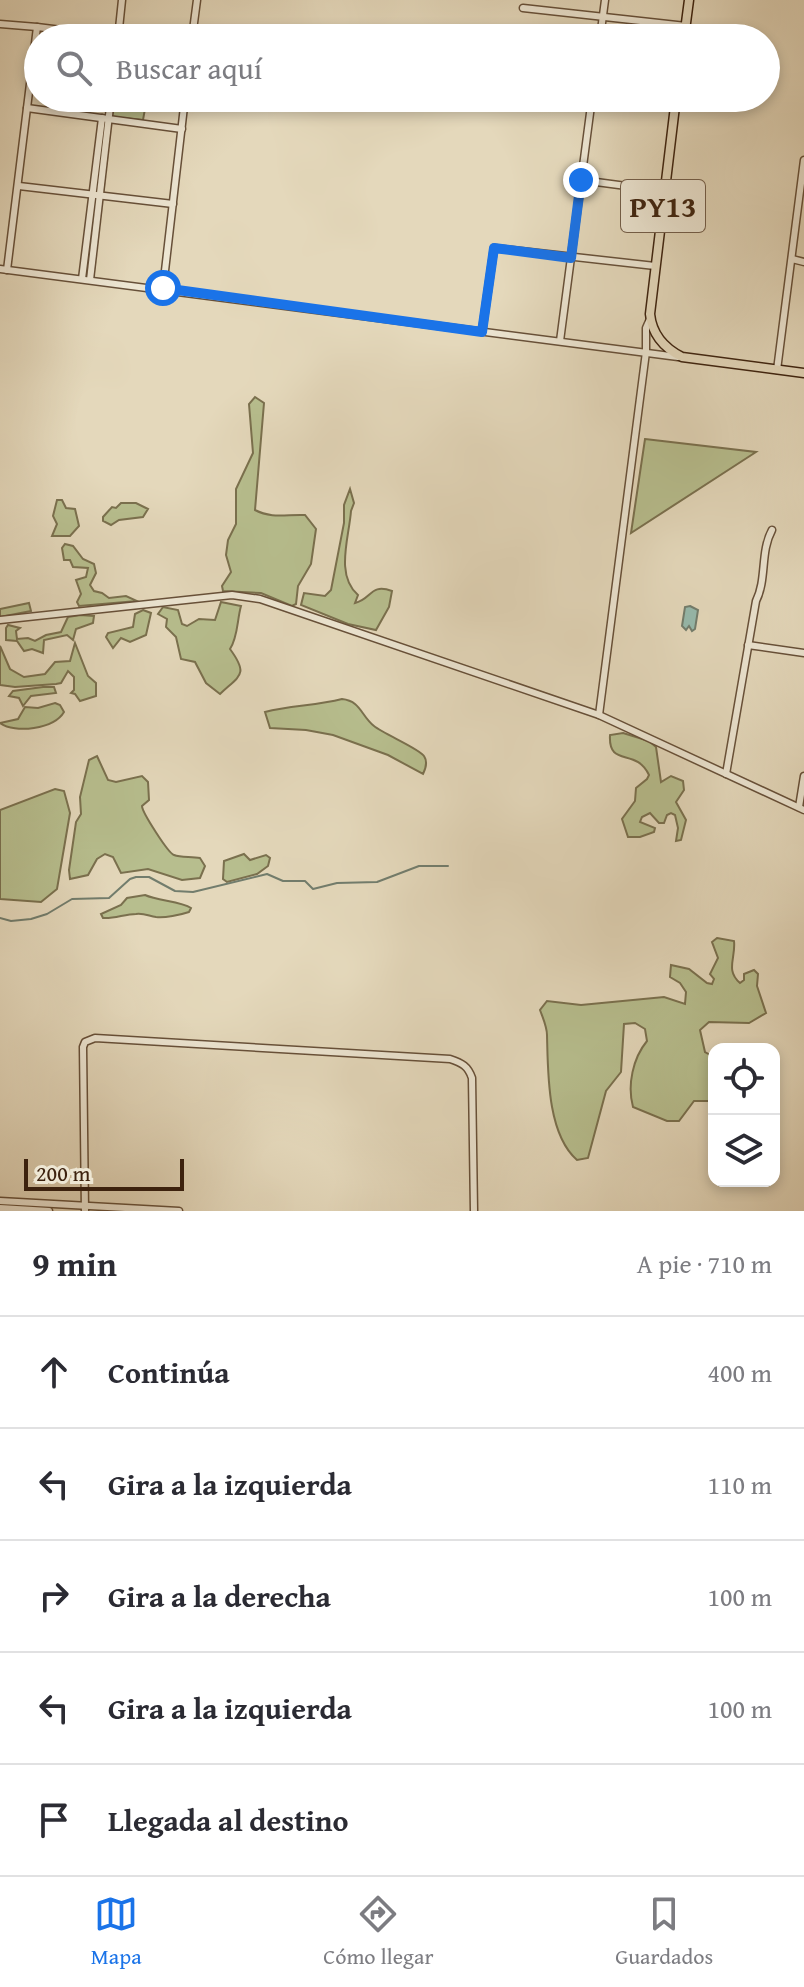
<!DOCTYPE html>
<html lang="es">
<meta charset="utf-8">
<style>
:root{--surface:#fff;--page:#f2f2f3;--text:#2b2b33;--muted:#7c7c81;--line:#e1e1e2;--accent:#1a73e8}
body{margin:0;font-family:"Gentium Book Plus",serif;background:var(--page);color:var(--text)}
.controls{position:absolute;right:24px;bottom:24px;display:grid;overflow:hidden;border-radius:16px;box-shadow:0 4px 12px #0003}
.controls button{width:72px;height:72px;display:grid;place-items:center;padding:0;border:0;border-bottom:2px solid var(--line);background:var(--surface);color:var(--text);font:40px sans-serif}
.scale{position:absolute;left:24px;bottom:20px;width:160px;box-sizing:border-box;padding-left:8px;border:4px solid #3d220e;border-top:0;font-size:22px;line-height:28px;white-space:nowrap;color:#3d220e;-webkit-text-stroke:6px #ede6d3;paint-order:stroke}
.stop{position:absolute;width:24px;height:24px;margin:-18px;border:6px solid #1a73e8;border-radius:50%;background:#fff}
.stop.end{background:#1a73e8;border-color:#fff;box-shadow:0 2px 8px #0008}
.list{margin:0;padding:0;list-style:none}
h2{display:flex;justify-content:space-between;align-items:center;height:104px;margin:0;padding:0 32px;font-size:34px}
h2 small{font-size:26px;font-weight:400;color:var(--muted)}
.list li{display:grid;grid-template-columns:52px 1fr auto;gap:24px;align-items:center;box-sizing:border-box;height:112px;padding:0 32px;border-top:2px solid var(--line)}
.list b{display:block;font-size:30px;white-space:nowrap}
.list em{font-size:26px;font-style:normal;color:var(--muted)}
.icon{flex:none;width:44px;height:44px;fill:none;stroke:currentColor;stroke-width:2;stroke-linecap:round;stroke-linejoin:round}
.map{position:relative;flex:none;width:804px;height:1211px;overflow:hidden}
.search{position:absolute;background:var(--surface);box-shadow:0 4px 12px #0003;left:24px;right:24px;top:24px;height:88px;display:flex;align-items:center;gap:20px;box-sizing:border-box;padding:0 28px;border-radius:44px;color:var(--muted);font-size:30px}
.sheet{height:664px;background:var(--surface)}
nav{display:flex;justify-content:space-around;align-items:center;box-sizing:border-box;height:112px;border-top:2px solid var(--line);background:var(--surface);font-size:22px;color:var(--muted)}
nav a{display:grid;justify-items:center;gap:4px}
nav .on{color:var(--accent)}
.map>svg:first-child{display:block}
.green{fill:#b7be8e;stroke:#7a704e;stroke-width:2}
.water{fill:#96baad;stroke:#727d6d;stroke-width:2}
.lines{fill:none;stroke-linecap:round;stroke-linejoin:round}
.stream{stroke:#727d6d;stroke-width:2}
.minor-casing{stroke:#675039;stroke-width:9}
.highway-casing{stroke:#3d220e;stroke-width:11}
.minor{stroke:#ede6d3;stroke-width:6}
.highway{stroke:#e4d8bb;stroke-width:8}
.route{stroke:#1a73e8;stroke-width:10}
.labels{text-anchor:middle;dominant-baseline:central;stroke-width:6;stroke-linejoin:round;paint-order:stroke}
.shield{fill:#ede6d3;stroke:#725d49;stroke-width:2}
.shield-label{font-size:30px;font-weight:bold;fill:#3d220e}
</style>
<div class="map">
<svg width="804" height="1211" viewBox="0 0 804 1211">
<rect width="100%" height="100%" fill="#e4d8bb"/>
<filter id="stains"><feTurbulence type="fractalNoise" baseFrequency=".0025" numOctaves="4"/><feColorMatrix values="0 0 0 0 .2 0 0 0 0 .09 0 0 0 0 .02 0 0 0 .5 -.17"/></filter>
<radialGradient id="worn" r=".72"><stop offset=".6" stop-color="#630" stop-opacity="0"/><stop offset="1" stop-color="#630" stop-opacity=".3"/></radialGradient>
<g class="green">
<path d="M114,98H147L143,120L112,117Z"/>
<path d="M255,397L264,403L255,510C272,519 287,514 305,515L316,529L311,564L298,586L296,604L292,606L261,593L223,591L222,586L231,572L226,555L228,540L236,524V489L253,453L249,404Z"/>
<path d="M645,439L756,452L631,533Z"/>
<path d="M350,489L354,503L351,511C349,538 335,575 358,595L355,603C372,599 370,583 392,591L389,607L376,630L348,624L301,605L304,593L325,596L331,590L344,523V505Z"/>
<path d="M57,500H62L66,508L75,509L79,526L70,536H52L57,524L53,516Z"/>
<path d="M121,503H136L148,509L143,517L119,520L111,525L103,521V517L112,507L116,508Z"/>
<path d="M65,544L73,546L83,559L94,564L96,573L90,585L94,591L102,593L109,598L126,596L137,601L79,606L77,602L81,594L76,580L86,577L88,568L73,567L70,560H64L62,548Z"/>
<path d="M221,602L241,606C237,620 238,637 230,649C249,675 240,675 220,694L206,683L195,662L181,659L176,637L166,627L167,619L158,614L163,607L178,610L182,624L187,626L199,619L215,620Z"/>
<path d="M29,603L31,611L0,617V609Z"/>
<path d="M143,610L151,613L146,635L130,642L121,638L113,648L106,637L108,633L133,627L135,614Z"/>
<path d="M80,615L94,616L93,623L76,629L73,640L67,635L44,640L43,653L32,649L24,651L17,641L6,640V628L8,625L20,628L16,631L17,639L28,638L35,641L46,635L61,632L68,617Z"/>
<path d="M75,643L88,676L96,683V696L80,701L75,694L71,693L74,690V677L68,671L61,683L56,684L15,687L0,685V646L10,669L24,677L45,674L55,662L70,661Z"/>
<path d="M43,687H54L56,693L31,696L23,706L19,698L9,696L13,691Z"/>
<path d="M342,699C361,701 361,716 374,726C384,734 420,749 424,756C428,762 426,768 423,774L388,755L333,735L306,730L270,728L265,712C290,705 315,706 342,699Z"/>
<path d="M55,703L60,705L64,712C54,729 15,734 0,723L18,719L25,707L38,708Z"/>
<path d="M623,733L649,741L656,747L661,782L671,776L683,781L684,790L676,802L686,820L681,840L676,841L678,828L675,815L671,813L667,815L664,823H659L650,813L642,817L640,822L655,828L654,832L640,837H628L622,819L635,801L636,788L647,779L649,775C636,747 608,768 610,735Z"/>
<path d="M97,756L108,780L116,782L142,776L148,782L149,800L142,806C142,812 168,853 174,855C181,858 192,856 200,858L205,866L200,878L182,880L148,869L121,873L113,857L105,854L97,859L88,875L70,879L69,870L76,822L81,814L80,797L89,760Z"/>
<path d="M55,789L64,791L70,813L57,889L41,902L0,899V810Z"/>
<path d="M244,854L250,860L266,855L270,858L268,866L257,874L227,882L223,879L224,861Z"/>
<path d="M145,895C158,901 181,901 191,908L189,912C180,915 165,918 156,917C149,916 144,913 136,914C125,914 114,919 103,918L101,914L121,905L127,898Z"/>
<path d="M717,938L734,941C736,958 725,970 740,983L744,980V974L754,970L758,974L757,986L766,1013L749,1023L709,1022L700,1030L705,1052L714,1057V1101H694L679,1121H667L633,1107C627,1085 633,1058 647,1041L645,1029L635,1023L624,1024L621,1072L606,1091L588,1158L577,1160C547,1134 548,1072 547,1035C547,1027 543,1018 540,1010L547,1001L581,1005L664,997L685,1004L686,992L680,983L670,977L671,965L689,969L707,983L712,984L714,979L710,974L718,958L712,942Z"/>
</g>
<path class="water" d="M690,606L698,610L695,629L692,631L689,626L686,630L682,626L685,607Z"/>
<g class="lines">
<path class="stream" d="M0,918L11,921L31,919L47,914L72,899L109,898L130,879L136,877H149L175,891L193,892L267,874L283,881H305L313,889L337,883L377,882L419,866H448"/>
<g class="minor-casing">
<g id="minor">
<path d="M523,8L686,26"/>
<path d="M0,24L37,27"/>
<path d="M118,38L122,0"/>
<path d="M192,38L197,0"/>
<path d="M600,38L605,0"/>
<path d="M27,108L182,129"/>
<path d="M581,180L664,191"/>
<path d="M19,186L173,204"/>
<path d="M792,259L804,262"/>
<path d="M0,269L678,357"/>
<path d="M7,270L37,27L126,38"/>
<path d="M82,279L102,118"/>
<path d="M90,280L111,98"/>
<path d="M163,288L185,98"/>
<path d="M482,332L494,248L655,266"/>
<path d="M560,341L592,98"/>
<path d="M777,370L804,160"/>
<path d="M0,620L232,595L260,599L599,715L804,810"/>
<path d="M748,645L804,653"/>
<path d="M599,715L646,352V328L650,319"/>
<path d="M726,774L756,601C767,579 760,552 772,530"/>
<path d="M799,807L804,776"/>
<path d="M0,1201L179,1211"/>
<path d="M0,1208L49,1211"/>
<path d="M85,1211L83,1047L85,1042L95,1038L450,1059C462,1063 468,1066 472,1078L474,1211"/>
</g>
</g>
<g class="highway-casing">
<g id="highway">
<path d="M684,38L689,0"/>
<path d="M676,98L650,314C652,334 664,348 682,357L804,373"/>
</g>
</g>
<use href="#minor" class="minor"/>
<use href="#highway" class="highway"/>
</g>
<g class="lines">
<path class="route" d="M163,288L482,332L494,248L571,258L581,180"/>
</g>
<g class="labels">
<rect class="shield" x="621" y="180" width="84" height="52" rx="6"/>
<g class="shield-label">
<text x="663" y="206">PY13</text>
</g>
</g>
<rect width="100%" height="100%" filter="url(#stains)"/>
<rect width="100%" height="100%" fill="url(#worn)"/>
</svg>
<div class="controls">
<button><svg class="icon" aria-label="locate" viewBox="0 0 24 24"><circle cx="12" cy="12" r="6"/><path d="M12 2v4M12 18v4M2 12h4M18 12h4"/></svg></button>
<button><svg class="icon" aria-label="layers" viewBox="0 0 24 24"><path d="M12 4l9 5-9 5-9-5zM3 14l9 5 9-5"/></svg></button>
</div>
<div class="scale">200 m</div>
<div class="stop" style="left:163px;top:288px"></div>
<div class="stop end" style="left:581px;top:180px"></div>
<div class="search"><svg class="icon" aria-label="search" viewBox="0 0 24 24"><circle cx="10" cy="10" r="6"/><path d="M15 15l6 6"/></svg>Buscar aquí</div>
</div>
<section class="sheet">
<h2>9 min<small>A pie · 710 m</small></h2>
<ul class="list">
<li><svg class="icon" aria-label="ahead" viewBox="0 0 24 24"><path d="M12 20V5M6 11l6-6 6 6"/></svg><div><b>Continúa</b></div><em>400 m</em></li>
<li><svg class="icon" aria-label="left" viewBox="0 0 24 24"><path d="M17 20v-9H6M10 6l-5 5 5 5"/></svg><div><b>Gira a la izquierda</b></div><em>110 m</em></li>
<li><svg class="icon" aria-label="right" viewBox="0 0 24 24"><path d="M7 20v-9h11M14 6l5 5-5 5"/></svg><div><b>Gira a la derecha</b></div><em>100 m</em></li>
<li><svg class="icon" aria-label="left" viewBox="0 0 24 24"><path d="M17 20v-9H6M10 6l-5 5 5 5"/></svg><div><b>Gira a la izquierda</b></div><em>100 m</em></li>
<li><svg class="icon" aria-label="arrive" viewBox="0 0 24 24"><path d="M6 21V4h12l-3 4 3 4H6"/></svg><div><b>Llegada al destino</b></div></li>
</ul>
</section>
<nav>
<a class="on"><svg class="icon" aria-label="map" viewBox="0 0 24 24"><path d="M3 6l6-2 6 2 6-2v14l-6 2-6-2-6 2zM9 4v14M15 6v14"/></svg>Mapa</a>
<a><svg class="icon" aria-label="directions" viewBox="0 0 24 24"><path d="M12 3l9 9-9 9-9-9zM9 14v-3h6M13 9l2 2-2 2"/></svg>Cómo llegar</a>
<a><svg class="icon" aria-label="saved" viewBox="0 0 24 24"><path d="M7 4h10v16l-5-4-5 4z"/></svg>Guardados</a>
</nav>
